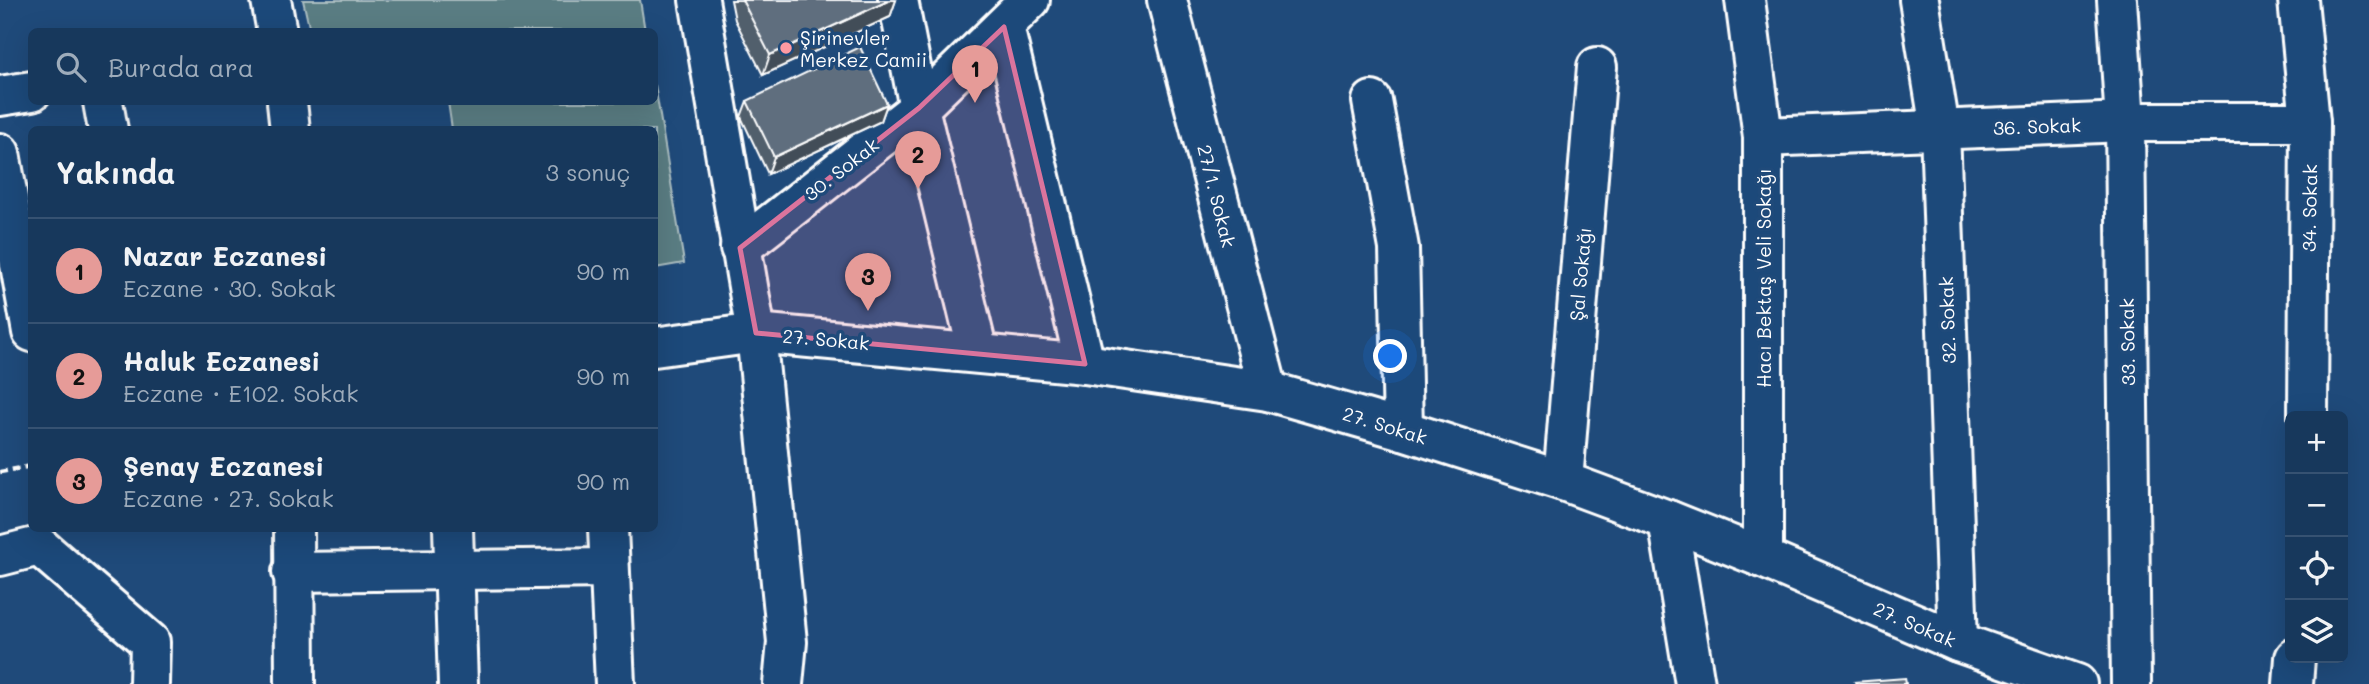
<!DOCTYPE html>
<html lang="tr">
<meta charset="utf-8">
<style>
:root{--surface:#17385c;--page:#244365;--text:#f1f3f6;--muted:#9eacbb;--line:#365272;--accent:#e69b98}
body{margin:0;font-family:Mali,sans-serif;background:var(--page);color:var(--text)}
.controls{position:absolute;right:21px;bottom:21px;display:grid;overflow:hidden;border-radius:10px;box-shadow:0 7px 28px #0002}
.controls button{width:63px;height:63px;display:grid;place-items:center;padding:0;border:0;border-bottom:2px solid var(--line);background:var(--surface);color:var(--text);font:35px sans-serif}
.you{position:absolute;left:1391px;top:357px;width:24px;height:24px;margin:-18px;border:5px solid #fff;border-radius:50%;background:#1a73e8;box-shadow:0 0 0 10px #1a73e833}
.badge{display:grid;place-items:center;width:46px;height:46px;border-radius:50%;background:var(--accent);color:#111;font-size:23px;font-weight:700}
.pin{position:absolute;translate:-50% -58px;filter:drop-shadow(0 2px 4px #0008)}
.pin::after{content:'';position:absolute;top:37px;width:24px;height:21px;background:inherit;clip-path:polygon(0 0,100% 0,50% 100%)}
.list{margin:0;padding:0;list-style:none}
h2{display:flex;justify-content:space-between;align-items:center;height:91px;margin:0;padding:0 28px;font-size:30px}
h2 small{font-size:23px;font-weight:400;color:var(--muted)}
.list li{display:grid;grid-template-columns:46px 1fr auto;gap:21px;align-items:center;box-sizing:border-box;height:105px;padding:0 28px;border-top:2px solid var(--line)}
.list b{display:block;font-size:26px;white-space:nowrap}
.list p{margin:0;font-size:23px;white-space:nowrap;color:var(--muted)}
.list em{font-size:23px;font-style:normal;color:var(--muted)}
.icon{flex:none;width:38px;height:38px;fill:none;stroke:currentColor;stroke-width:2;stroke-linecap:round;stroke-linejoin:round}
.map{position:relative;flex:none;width:2369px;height:684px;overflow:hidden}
.search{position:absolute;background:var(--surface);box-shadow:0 7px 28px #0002;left:28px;top:28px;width:630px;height:77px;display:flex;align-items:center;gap:18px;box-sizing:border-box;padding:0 24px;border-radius:10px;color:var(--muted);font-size:26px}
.panel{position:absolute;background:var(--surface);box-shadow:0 7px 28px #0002;left:28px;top:126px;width:630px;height:406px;border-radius:10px}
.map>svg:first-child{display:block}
.green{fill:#5a7d83;stroke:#acbec1;stroke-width:2}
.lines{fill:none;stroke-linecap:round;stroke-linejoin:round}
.minor-casing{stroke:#fff;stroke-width:44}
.path{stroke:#fff;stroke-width:4.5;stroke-dasharray:7 5;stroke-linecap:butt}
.minor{stroke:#1f4a7a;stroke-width:38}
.wall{fill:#515f6c;stroke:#fff;stroke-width:2}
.shaded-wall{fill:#424d58;stroke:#fff;stroke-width:2}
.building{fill:#5e6e7e;stroke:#fff;stroke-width:2}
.marked{fill:#da749d;fill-opacity:0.2;stroke:#da749d;stroke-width:5;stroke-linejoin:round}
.poi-dot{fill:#ff9aa2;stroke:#1f4a7a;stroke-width:2.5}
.labels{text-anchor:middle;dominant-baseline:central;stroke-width:7;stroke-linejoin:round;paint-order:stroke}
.poi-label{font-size:19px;fill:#fff;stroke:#1f4a7a;text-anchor:start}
.street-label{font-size:19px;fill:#fff;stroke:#1f4a7a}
</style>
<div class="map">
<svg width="2369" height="684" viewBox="0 0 2369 684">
<rect width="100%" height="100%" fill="#1f4a7a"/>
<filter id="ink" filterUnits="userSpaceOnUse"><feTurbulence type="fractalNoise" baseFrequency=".0143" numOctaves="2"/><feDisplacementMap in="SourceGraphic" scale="14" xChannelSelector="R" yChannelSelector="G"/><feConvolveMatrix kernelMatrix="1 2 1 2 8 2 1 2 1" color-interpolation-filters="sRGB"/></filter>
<g filter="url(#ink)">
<g class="green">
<path d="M303,0H640L645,31H310Z"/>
<path d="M655,85L684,263L655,268L654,130L452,129L448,102H654Z"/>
</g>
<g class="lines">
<g class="minor-casing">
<g id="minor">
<path d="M271,0L277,32"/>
<path d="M699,0L756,333L787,642L783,684"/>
<path d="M898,0L919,108L978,353"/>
<path d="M1167,0L1268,391"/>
<path d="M1745,0L1763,137V558"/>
<path d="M1919,0L1940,129L1958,642"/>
<path d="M2117,0L2125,122L2131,684"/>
<path d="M2298,0L2310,122L2308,416"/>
<path d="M1004,27L1085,364"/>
<path d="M0,96L32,91"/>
<path d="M1372,101L1399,248L1403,430"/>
<path d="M103,102L108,130"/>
<path d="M287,102L290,130"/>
<path d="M1763,137L2125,122H2310"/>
<path d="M0,153L32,332"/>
<path d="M740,248L919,108L1030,0"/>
<path d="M654,347L756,333L1085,364L1268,391L1403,430L1563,481L1668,520L1763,558L1958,642L2077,684"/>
<path d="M1563,481L1597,67"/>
<path d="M1668,520L1695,684"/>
<path d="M294,528L295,684"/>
<path d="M453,528L458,684"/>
<path d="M608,528L615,684"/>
<path d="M0,556L39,546L150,642L149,684"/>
<path d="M292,572L609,568"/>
<path d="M2293,684L2295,658"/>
</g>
</g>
<path class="path" d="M0,472L32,466"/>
<use href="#minor" class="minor"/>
</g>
<g class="wall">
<path d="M731,0H896L890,17L763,75L735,20Z"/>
<path d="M747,101L887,104L881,121L768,174L741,117Z"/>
</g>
<g class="shaded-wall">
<path d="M890,0H896L890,17L763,75L770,55Z"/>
<path d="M887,104L881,121L768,174L774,157Z"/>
</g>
<g class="building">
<path d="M742,0H890L770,55Z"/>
<path d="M860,47L887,104L774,157L747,101Z"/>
<path d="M1905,678L1906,684H1856L1855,682Z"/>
</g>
</g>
<path class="marked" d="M1004,27L1085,364L756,333L740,248L919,108Z"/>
<circle class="poi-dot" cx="786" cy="48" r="7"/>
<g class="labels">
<g class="poi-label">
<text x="800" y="37">Şirinevler<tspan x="800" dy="22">Merkez Camii</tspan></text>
</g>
<g class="street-label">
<text transform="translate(2037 126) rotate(-2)">36. Sokak</text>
<text transform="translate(841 169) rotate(-38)">30. Sokak</text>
<text transform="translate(1217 196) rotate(76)">27/1. Sokak</text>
<text transform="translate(2309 208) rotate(-89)">34. Sokak</text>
<text transform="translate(1580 274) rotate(-85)">Şal Sokağı</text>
<text transform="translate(1763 278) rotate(-90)">Hacı Bektaş Veli Sokağı</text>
<text transform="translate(1947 320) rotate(-92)">32. Sokak</text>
<text transform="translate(826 339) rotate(5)">27. Sokak</text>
<text transform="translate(2127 342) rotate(-91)">33. Sokak</text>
<text transform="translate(1385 425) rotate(17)">27. Sokak</text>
<text transform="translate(1915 624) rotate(23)">27. Sokak</text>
</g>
</g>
</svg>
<div class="controls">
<button>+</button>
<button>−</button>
<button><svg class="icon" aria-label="locate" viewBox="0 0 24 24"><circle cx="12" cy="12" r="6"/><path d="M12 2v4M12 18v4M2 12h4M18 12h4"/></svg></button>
<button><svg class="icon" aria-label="layers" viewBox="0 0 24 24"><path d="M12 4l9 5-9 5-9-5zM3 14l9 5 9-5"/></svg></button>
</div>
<div class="you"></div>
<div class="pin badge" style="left:975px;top:103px">1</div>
<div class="pin badge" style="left:918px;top:189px">2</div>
<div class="pin badge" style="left:868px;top:311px">3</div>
<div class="search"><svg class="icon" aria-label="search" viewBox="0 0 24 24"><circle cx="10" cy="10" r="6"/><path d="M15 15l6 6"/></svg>Burada ara</div>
<section class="panel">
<h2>Yakında<small>3 sonuç</small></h2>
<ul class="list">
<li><span class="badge">1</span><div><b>Nazar Eczanesi</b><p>Eczane · 30. Sokak</p></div><em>90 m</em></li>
<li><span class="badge">2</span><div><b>Haluk Eczanesi</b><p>Eczane · E102. Sokak</p></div><em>90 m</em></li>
<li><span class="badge">3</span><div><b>Şenay Eczanesi</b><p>Eczane · 27. Sokak</p></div><em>90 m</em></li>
</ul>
</section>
</div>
